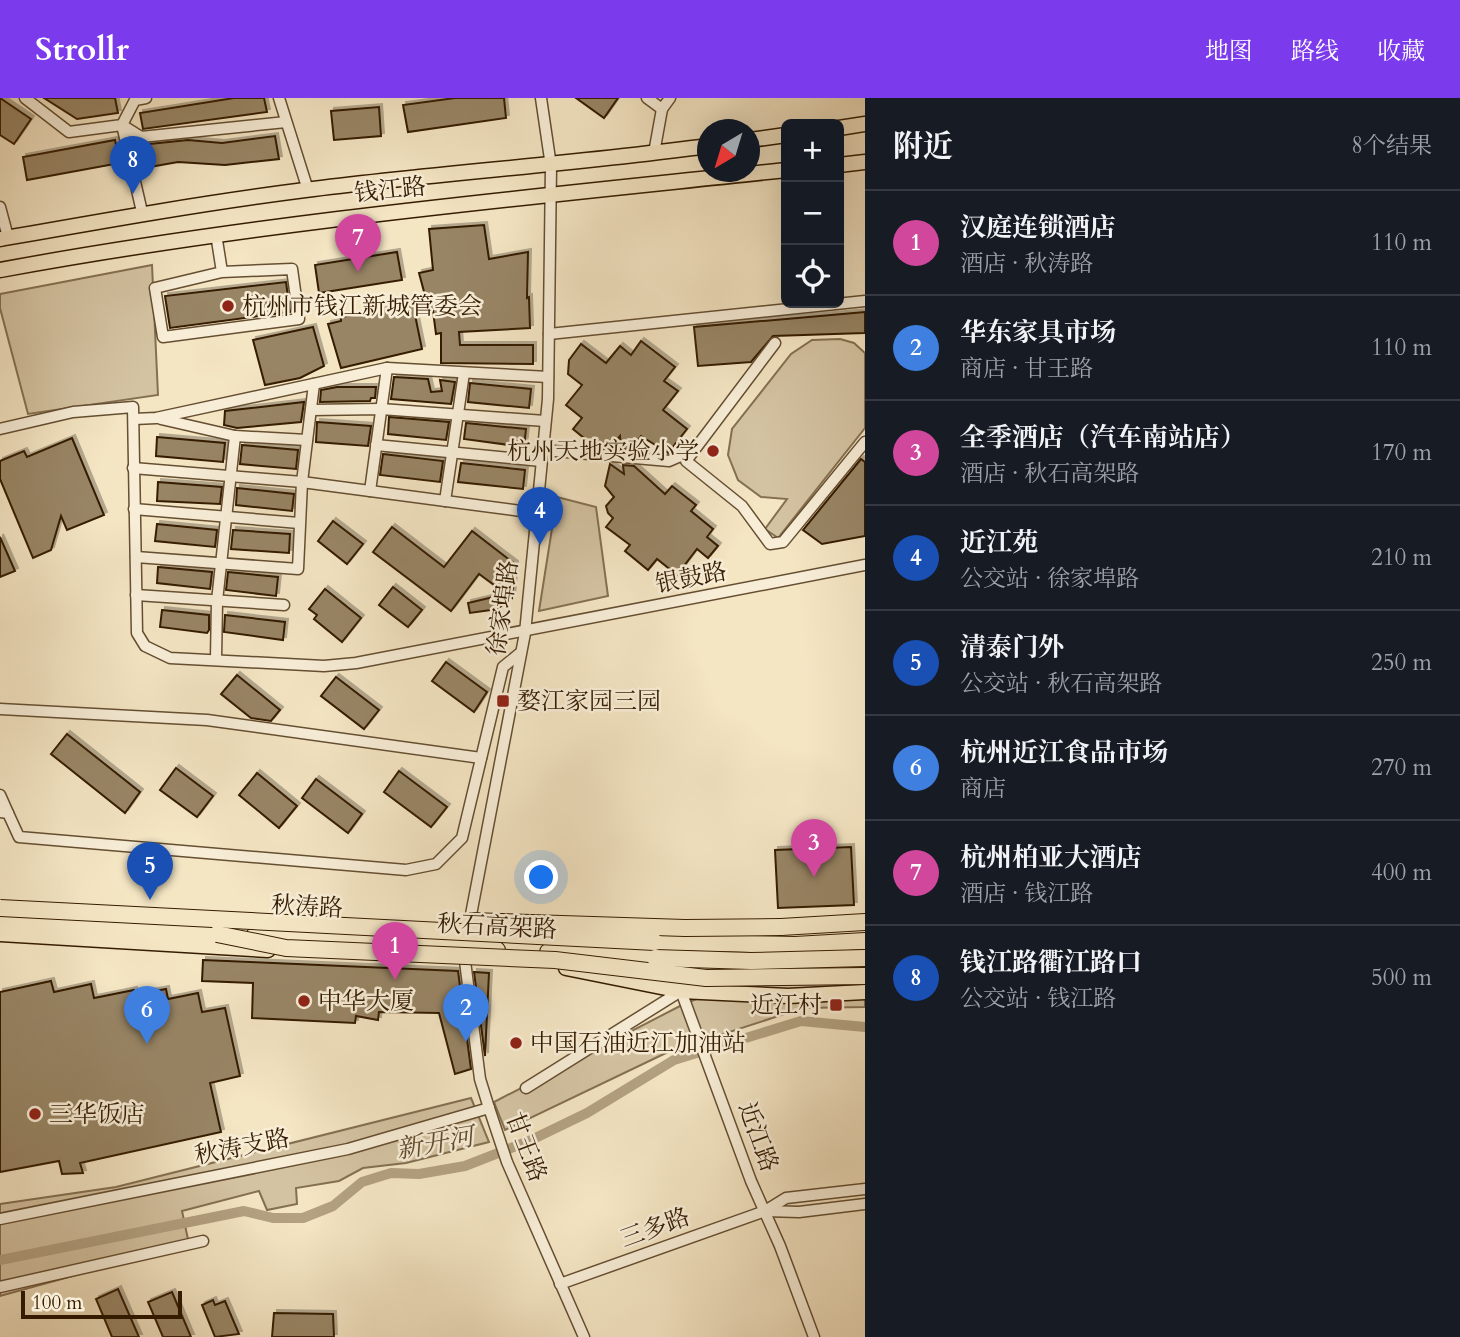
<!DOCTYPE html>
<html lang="zh">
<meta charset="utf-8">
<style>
:root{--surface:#171b24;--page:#20242c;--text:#f1f3f6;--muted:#9ea1a6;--line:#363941;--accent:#7c3aed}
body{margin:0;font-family:Cardo,"Noto Serif SC",serif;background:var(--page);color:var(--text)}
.controls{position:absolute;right:21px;top:21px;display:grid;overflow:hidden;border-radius:10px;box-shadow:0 7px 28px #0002}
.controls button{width:63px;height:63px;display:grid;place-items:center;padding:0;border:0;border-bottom:2px solid var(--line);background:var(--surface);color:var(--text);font:35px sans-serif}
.compass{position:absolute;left:697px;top:21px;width:63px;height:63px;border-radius:50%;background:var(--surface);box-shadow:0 7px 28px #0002;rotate:218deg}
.scale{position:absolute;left:21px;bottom:18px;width:161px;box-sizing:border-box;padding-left:7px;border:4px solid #351c00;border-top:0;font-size:19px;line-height:24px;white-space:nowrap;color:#351c00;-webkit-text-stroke:5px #f8eed8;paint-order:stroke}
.you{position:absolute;left:542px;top:780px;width:24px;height:24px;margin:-18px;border:5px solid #fff;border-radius:50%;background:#1a73e8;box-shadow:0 0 0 10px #1a73e833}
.badge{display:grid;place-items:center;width:46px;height:46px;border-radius:50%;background:var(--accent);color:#fff;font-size:23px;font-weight:700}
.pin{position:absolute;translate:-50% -58px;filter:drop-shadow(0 2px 4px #0008)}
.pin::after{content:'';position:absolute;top:37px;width:24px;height:21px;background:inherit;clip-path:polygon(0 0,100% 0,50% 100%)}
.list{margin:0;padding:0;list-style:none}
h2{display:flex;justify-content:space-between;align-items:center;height:91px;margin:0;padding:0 28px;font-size:30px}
h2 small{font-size:23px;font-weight:400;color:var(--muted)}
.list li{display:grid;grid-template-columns:46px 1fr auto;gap:21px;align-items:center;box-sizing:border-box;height:105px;padding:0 28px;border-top:2px solid var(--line)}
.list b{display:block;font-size:26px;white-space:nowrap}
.list p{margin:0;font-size:23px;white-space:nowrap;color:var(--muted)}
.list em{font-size:23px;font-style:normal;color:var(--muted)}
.icon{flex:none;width:38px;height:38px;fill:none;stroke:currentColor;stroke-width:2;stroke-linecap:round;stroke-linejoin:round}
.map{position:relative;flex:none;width:865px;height:1239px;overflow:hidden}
header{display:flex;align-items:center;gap:42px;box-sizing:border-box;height:98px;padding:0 35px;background:var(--accent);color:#fff}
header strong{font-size:33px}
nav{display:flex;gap:38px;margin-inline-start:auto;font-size:24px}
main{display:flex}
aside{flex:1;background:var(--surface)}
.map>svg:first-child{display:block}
.green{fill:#d4c3a2;stroke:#847051;stroke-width:2}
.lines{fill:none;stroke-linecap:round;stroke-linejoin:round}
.canal{stroke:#b3a181;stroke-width:10}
.building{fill:#988565;stroke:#351c00;stroke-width:2;filter:url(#shadow)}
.minor-casing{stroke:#654e31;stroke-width:13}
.major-casing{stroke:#351c00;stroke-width:17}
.highway-casing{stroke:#351c00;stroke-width:18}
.minor{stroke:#f8eed8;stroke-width:10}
.major{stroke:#f4e5c3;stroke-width:14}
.highway{stroke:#f4e5c3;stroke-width:16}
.highway-bridge-casing{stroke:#351c00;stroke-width:18;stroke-linecap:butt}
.highway-bridge{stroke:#f4e5c3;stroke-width:16}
.poi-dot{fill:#8f2418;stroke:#f8eed8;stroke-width:2.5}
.labels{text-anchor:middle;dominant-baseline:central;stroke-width:5;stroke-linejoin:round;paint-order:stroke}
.street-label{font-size:24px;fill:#351c00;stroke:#f8eed8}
.poi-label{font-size:24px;fill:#351c00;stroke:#f8eed8;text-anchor:start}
.water-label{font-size:26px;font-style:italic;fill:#614b2d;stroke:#f8eed8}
</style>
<header>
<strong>Strollr</strong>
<nav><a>地图</a><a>路线</a><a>收藏</a></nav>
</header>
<main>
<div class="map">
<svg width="865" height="1239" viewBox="0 0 865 1239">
<defs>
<filter id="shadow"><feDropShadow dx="3" dy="-3" stdDeviation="0" flood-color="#0004"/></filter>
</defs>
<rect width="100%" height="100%" fill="#f4e5c3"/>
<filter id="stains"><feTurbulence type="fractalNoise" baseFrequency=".00286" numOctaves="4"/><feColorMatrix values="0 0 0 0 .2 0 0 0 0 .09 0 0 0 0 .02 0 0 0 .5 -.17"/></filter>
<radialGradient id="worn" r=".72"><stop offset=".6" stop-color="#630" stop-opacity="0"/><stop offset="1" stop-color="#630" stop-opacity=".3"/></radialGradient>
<g class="green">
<path d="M152,167L158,297L28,316L0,210V196Z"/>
<path d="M840,241L854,245L865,255V330L778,440L765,431L787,401L761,399L738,382L728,357L732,331L791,256L812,242Z"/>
<path d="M557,399L596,409L608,498L539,513Z"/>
<path d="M865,869V909L803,910L668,954L505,1032L494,1004L680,908L750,878Z"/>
<path d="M471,1000L489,1044L406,1065L363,1070L339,1083L296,1090L297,1106L267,1112L259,1093L182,1113L189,1146L0,1198V1106L116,1089Z"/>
</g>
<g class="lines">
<path class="canal" d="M0,1162L244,1113L273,1120H303L333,1108L362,1084L391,1075L419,1076L465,1068L529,1043L587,1015L674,962L801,923L865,929"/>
</g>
<g class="building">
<path d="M0,0L31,21L14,46L0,37Z"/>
<path d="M44,0H115L118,15L77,21Z"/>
<path d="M234,0H264L267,14L143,31L140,15Z"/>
<path d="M455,0H504L506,20L408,34L403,7Z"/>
<path d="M576,0H618L604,20Z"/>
<path d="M379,9L381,38L334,42L331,13Z"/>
<path d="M275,38L279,61L225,67L178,64L144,70L140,47L188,42L222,45Z"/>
<path d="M115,42L120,65L27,82L23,59Z"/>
<path d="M484,127L489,161L528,154L527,200L529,199L530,230L459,234L460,247H533V266L441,265V235L436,236L433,213L415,217L422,251L341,270L328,226L341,223V219L427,205L419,175L433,172L429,131Z"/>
<path d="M397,154L402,182L319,195L315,167Z"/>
<path d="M286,184L290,214L170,230L165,198Z"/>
<path d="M865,214V235L773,238L751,264L698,268L694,229Z"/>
<path d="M313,229L324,268L300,280L265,287L253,242Z"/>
<path d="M641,243L675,269L664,283L678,293L663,312L687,331L668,355L641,338L631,352L621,351L620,338L610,350L595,349L573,331L582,320L566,307L582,287L568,276L569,262L581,246L606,265L620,248L631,257Z"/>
<path d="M394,279L428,281L431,294L442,293L440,282L455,284L451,306L391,301Z"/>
<path d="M470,285L531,291L529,310L468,304Z"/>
<path d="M337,289H376L375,300H371L370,303L320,304L321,292Z"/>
<path d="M304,304L301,324L237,330L224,327L225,313Z"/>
<path d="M389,319L449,324L446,342L388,336Z"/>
<path d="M317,324L371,328L368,348L316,344Z"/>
<path d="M466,325L526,331L524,349L464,341Z"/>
<path d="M157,339L225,345L223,364L156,358Z"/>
<path d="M72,340L104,417L67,432L61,418L51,452L33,460L0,381V363L24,353L27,359Z"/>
<path d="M242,347L298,352L296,371L240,366Z"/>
<path d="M383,356L443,363L440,384L380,377Z"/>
<path d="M861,361L865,364V438L822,446L803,432Z"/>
<path d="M461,365L525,372L523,391L458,384Z"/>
<path d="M610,366L624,376L623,367L634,368L665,396L672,388L696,407L691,413L713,431L707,439L718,448L708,460L697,451L677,477L657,461L648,472L625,453L630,447L606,429L613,420L608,415L606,408L614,399L605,388Z"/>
<path d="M158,384L222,389L220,406L157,403Z"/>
<path d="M237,390L294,396L292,413L236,407Z"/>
<path d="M333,423L363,446L347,466L318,443Z"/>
<path d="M157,426L217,432L215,449L155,443Z"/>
<path d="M392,429L444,469L472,433L515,466L512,500L510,499L498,511L470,515L468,505L506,496L479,476L451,513L373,454Z"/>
<path d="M233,432L290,436L289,455L231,451Z"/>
<path d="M0,439L15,473L0,479Z"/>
<path d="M158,469L212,474L210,491L157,485Z"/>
<path d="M228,474L278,479L276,498L226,492Z"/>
<path d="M393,489L422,512L408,529L379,507Z"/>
<path d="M325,491L361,520L342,544L314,521L317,517L309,511Z"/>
<path d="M162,512L209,517V532L207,535L160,529Z"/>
<path d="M225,517L285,524L283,542L224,534Z"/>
<path d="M446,564L487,594L474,614L432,583Z"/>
<path d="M237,577L280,612L271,623L251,620L221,596Z"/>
<path d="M336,579L379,612L364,631L321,598Z"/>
<path d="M67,636L140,694L125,715L51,656Z"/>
<path d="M176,670L213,698L197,719L160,692Z"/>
<path d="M399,673L447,709L431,729L384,694Z"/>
<path d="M257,675L297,708L279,730L239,697Z"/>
<path d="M316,681L362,716L348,735L302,700Z"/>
<path d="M851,749L854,807L778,810L775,752Z"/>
<path d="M203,862L458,873L471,971L455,976L439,915L379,914L378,922L356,918L355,925L252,920L253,885L202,883Z"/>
<path d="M474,874L489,875L485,958Z"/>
<path d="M51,883L54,894L91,886L94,900L134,892L135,897L166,891L168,901L198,895L202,914L225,910L240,978L210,985L221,1034L80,1065L83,1075L62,1076L59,1063L0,1074V894Z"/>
<path d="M118,1191L139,1239H112L96,1201Z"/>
<path d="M172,1194L191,1239H163L148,1204Z"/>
<path d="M213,1202L215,1207L225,1203L239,1236L215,1239L202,1207Z"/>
<path d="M274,1215L333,1216L334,1239H272Z"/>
</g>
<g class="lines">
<g class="minor-casing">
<g id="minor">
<path d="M25,0L69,34L122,27L135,2L146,0"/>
<path d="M279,0L308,92"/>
<path d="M647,0L662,11"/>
<path d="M122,27L141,39L286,24"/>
<path d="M122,27L142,114"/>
<path d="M654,55L662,11L670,0"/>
<path d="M0,109L8,139"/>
<path d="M216,136L222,174L292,171L299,221L163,239L155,190L222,174"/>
<path d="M549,236L865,203"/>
<path d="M775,245L686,363L742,408L770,446L783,444L865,344"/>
<path d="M311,312L381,311L545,323"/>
<path d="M134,321L156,320L387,270L548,279"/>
<path d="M161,321L235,338L307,342"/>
<path d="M0,331L73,314L133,309L137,535L145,548L170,560L324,568L356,565L865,467"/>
<path d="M376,347L541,363"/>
<path d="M543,352L669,363L692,353"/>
<path d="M133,370L302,384L314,286"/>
<path d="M370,393L387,270"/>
<path d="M445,403L464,275"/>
<path d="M134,411L299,425"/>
<path d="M136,459L298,471L302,384L536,415"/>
<path d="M136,497L284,507"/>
<path d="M216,561L217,503L235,338"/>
<path d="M0,611L207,622L481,660"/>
<path d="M0,697L8,715"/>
<path d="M0,714L8,715L19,739L406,772L436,766L462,740L503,569L519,556"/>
<path d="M469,827L525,535L548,301L551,68L541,0"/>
<path d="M465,863L480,981L489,1010L507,1064L584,1239"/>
<path d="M682,871L681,893L751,1083L780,1148L814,1239"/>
<path d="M526,990L681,893"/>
<path d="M765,1113L799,1114L865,1106"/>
<path d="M0,1121L348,1051L489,1010"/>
<path d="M560,1186L765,1113L786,1100L865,1091"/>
<path d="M0,1189L203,1143"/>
</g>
</g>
<g class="major-casing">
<g id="major">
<path d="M839,30L865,26"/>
<path d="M750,42L786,37"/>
<path d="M839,67L865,64"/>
<path d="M0,141C102,123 203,105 305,92C439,75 574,66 708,48"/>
<path d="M0,172C260,124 523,100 786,72"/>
<path d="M0,836L268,852"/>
<path d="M566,870L681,893L788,898L865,894"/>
</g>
</g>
<g class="highway-casing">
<g id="highway">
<path d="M0,824L228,837"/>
<path d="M781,829L865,824"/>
<path d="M254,838L497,852"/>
<path d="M655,844L795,847L865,843"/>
<path d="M548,854L655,860"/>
</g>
</g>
<use href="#minor" class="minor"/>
<use href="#major" class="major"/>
<use href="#highway" class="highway"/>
<g class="highway-bridge-casing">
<g id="highway-bridge">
<path d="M0,810L655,844"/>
<path d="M469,823L685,830L781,829"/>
<path d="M217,836L286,850L555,862L706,880L865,878"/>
<path d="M655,860L751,863L865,860"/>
</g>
</g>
<use href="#highway-bridge" class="highway-bridge"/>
</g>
<g class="poi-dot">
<circle cx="228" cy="208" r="7"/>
<circle cx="713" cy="353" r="7"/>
<rect x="496" y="596" width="14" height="14" rx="3.5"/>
<circle cx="304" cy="903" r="7"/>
<rect x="829" y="900" width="14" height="14" rx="3.5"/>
<circle cx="516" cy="945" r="7"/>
<circle cx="35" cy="1016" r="7"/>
</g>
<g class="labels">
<g class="street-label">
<text transform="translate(390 92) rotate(-6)">钱江路</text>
<text transform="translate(691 480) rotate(-11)">银鼓路</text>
<text transform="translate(503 510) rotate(-82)">徐家埠路</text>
<text transform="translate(307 809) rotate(3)">秋涛路</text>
<text transform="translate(497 829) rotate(3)">秋石高架路</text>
<text transform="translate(758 1039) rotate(70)">近江路</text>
<text transform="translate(242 1049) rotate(-11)">秋涛支路</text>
<text transform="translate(526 1049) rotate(69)">甘王路</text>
<text transform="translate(655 1130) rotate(-20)">三多路</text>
</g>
<g class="poi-label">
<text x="242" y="208">杭州市钱江新城管委会</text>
<text x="699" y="353" text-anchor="end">杭州天地实验小学</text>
<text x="517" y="603">婺江家园三园</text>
<text x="318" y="903">中华大厦</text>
<text x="822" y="907" text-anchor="end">近江村</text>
<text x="530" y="945">中国石油近江加油站</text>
<text x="49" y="1016">三华饭店</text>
</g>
<g class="water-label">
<text transform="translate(435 1045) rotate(-10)">新开河</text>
</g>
</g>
<rect width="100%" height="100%" filter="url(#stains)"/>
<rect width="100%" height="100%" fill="url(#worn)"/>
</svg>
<div class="controls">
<button>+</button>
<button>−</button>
<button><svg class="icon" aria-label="locate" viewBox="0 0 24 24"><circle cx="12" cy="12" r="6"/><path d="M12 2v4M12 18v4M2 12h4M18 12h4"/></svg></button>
</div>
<svg class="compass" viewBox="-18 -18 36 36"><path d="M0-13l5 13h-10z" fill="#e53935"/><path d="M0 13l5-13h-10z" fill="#9ea1a6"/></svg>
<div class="scale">100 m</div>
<div class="you"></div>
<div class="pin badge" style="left:395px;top:882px;background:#d1479c">1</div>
<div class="pin badge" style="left:466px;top:944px;background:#3f7fe0">2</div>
<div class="pin badge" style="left:814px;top:779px;background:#d1479c">3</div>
<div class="pin badge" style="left:540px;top:447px;background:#1a4fb4">4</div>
<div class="pin badge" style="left:150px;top:802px;background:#1a4fb4">5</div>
<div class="pin badge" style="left:147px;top:946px;background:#3f7fe0">6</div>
<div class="pin badge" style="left:358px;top:174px;background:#d1479c">7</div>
<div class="pin badge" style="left:133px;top:96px;background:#1a4fb4">8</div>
</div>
<aside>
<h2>附近<small>8个结果</small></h2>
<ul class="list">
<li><span class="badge" style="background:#d1479c">1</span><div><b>汉庭连锁酒店</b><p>酒店 · 秋涛路</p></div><em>110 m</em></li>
<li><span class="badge" style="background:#3f7fe0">2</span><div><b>华东家具市场</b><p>商店 · 甘王路</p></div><em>110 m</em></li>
<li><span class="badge" style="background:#d1479c">3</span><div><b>全季酒店（汽车南站店）</b><p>酒店 · 秋石高架路</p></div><em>170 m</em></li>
<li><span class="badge" style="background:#1a4fb4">4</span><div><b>近江苑</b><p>公交站 · 徐家埠路</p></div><em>210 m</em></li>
<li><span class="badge" style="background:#1a4fb4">5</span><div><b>清泰门外</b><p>公交站 · 秋石高架路</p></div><em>250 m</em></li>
<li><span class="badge" style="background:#3f7fe0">6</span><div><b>杭州近江食品市场</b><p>商店</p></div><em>270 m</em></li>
<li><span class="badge" style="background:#d1479c">7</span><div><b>杭州柏亚大酒店</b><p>酒店 · 钱江路</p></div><em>400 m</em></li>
<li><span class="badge" style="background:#1a4fb4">8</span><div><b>钱江路衢江路口</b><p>公交站 · 钱江路</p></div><em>500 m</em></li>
</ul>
</aside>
</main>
